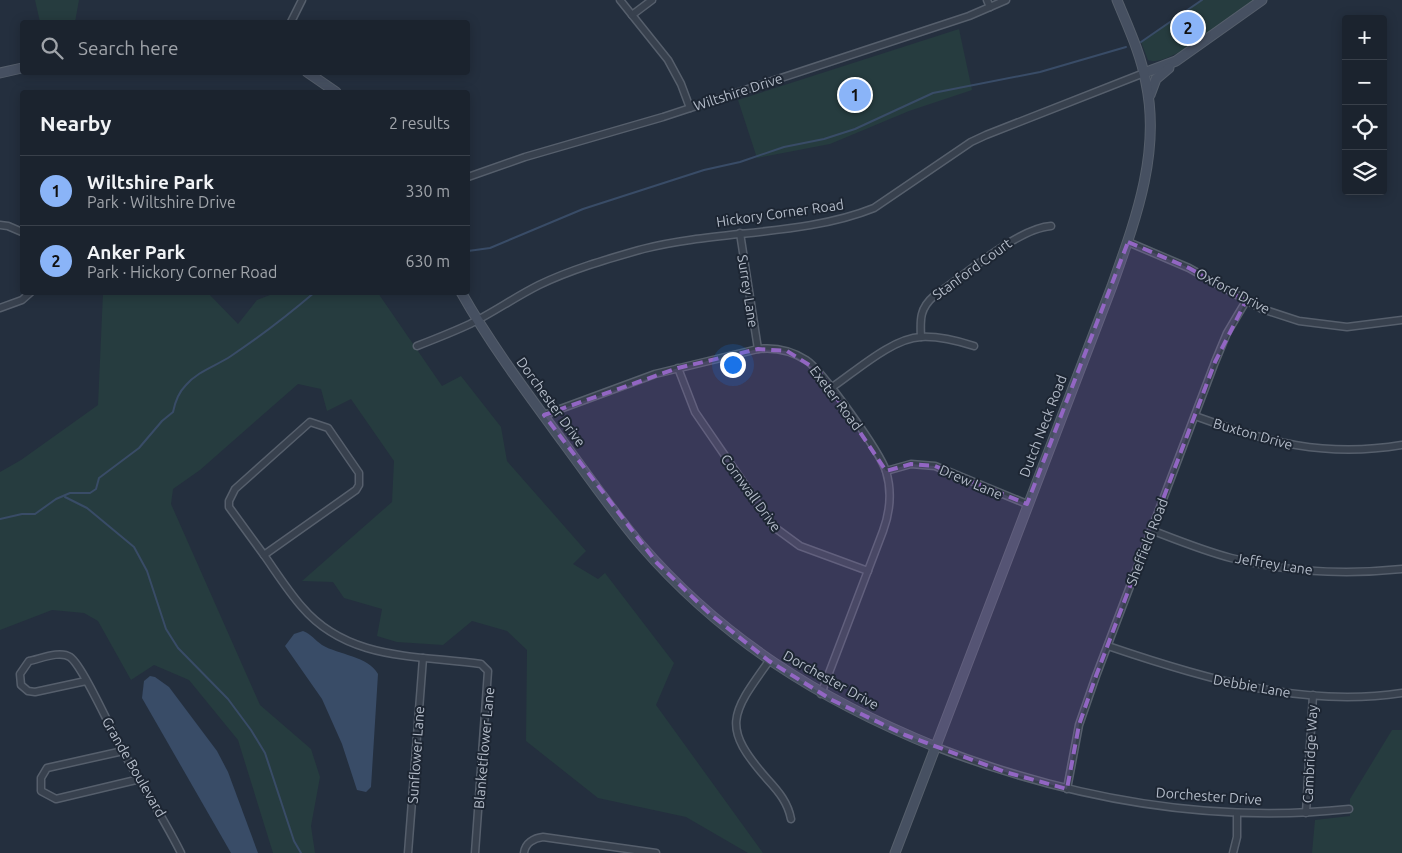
<!DOCTYPE html>
<meta charset="utf-8">
<style>
:root{--surface:#1b232e;--page:#242b36;--text:#f1f3f6;--muted:#a0a4aa;--line:#39404a;--accent:#8ab4f8}
body{margin:0;font-family:Ubuntu,sans-serif;background:var(--page);color:var(--text)}
.controls{position:absolute;right:15px;top:15px;display:grid;overflow:hidden;border-radius:5px;box-shadow:0 2px 12px #0003}
.controls button{width:45px;height:45px;display:grid;place-items:center;padding:0;border:0;border-bottom:1px solid var(--line);background:var(--surface);color:var(--text);font:25px sans-serif}
.you{position:absolute;left:732px;top:364px;width:18px;height:18px;margin:-12px;border:4px solid #fff;border-radius:50%;background:#1a73e8;box-shadow:0 0 0 8px #1a73e833}
.badge{display:grid;place-items:center;width:32px;height:32px;border-radius:50%;background:var(--accent);color:#111;font-size:16px;font-weight:700}
.pin{position:absolute;translate:-50% -50%;border:2px solid #fff;box-shadow:0 1px 5px #0006}
.list{margin:0;padding:0;list-style:none}
h2{display:flex;justify-content:space-between;align-items:center;height:65px;margin:0;padding:0 20px;font-size:21px}
h2 small{font-size:16px;font-weight:400;color:var(--muted)}
.list li{display:grid;grid-template-columns:32px 1fr auto;gap:15px;align-items:center;box-sizing:border-box;height:70px;padding:0 20px;border-top:1px solid var(--line)}
.list b{display:block;font-size:19px;white-space:nowrap}
.list p{margin:0;font-size:16px;white-space:nowrap;color:var(--muted)}
.list em{font-size:16px;font-style:normal;color:var(--muted)}
.icon{flex:none;width:28px;height:28px;fill:none;stroke:currentColor;stroke-width:2;stroke-linecap:round;stroke-linejoin:round}
.map{position:relative;flex:none;width:1402px;height:853px;overflow:hidden}
.search{position:absolute;background:var(--surface);box-shadow:0 2px 12px #0003;left:20px;top:20px;width:450px;height:55px;display:flex;align-items:center;gap:12px;box-sizing:border-box;padding:0 18px;border-radius:5px;color:var(--muted);font-size:19px}
.panel{position:absolute;background:var(--surface);box-shadow:0 2px 12px #0003;left:20px;top:90px;width:450px;height:205px;border-radius:5px}
.map>svg:first-child{display:block}
.green{fill:#263c3f}
.water{fill:#394c67}
.lines{fill:none;stroke-linecap:round;stroke-linejoin:round}
.stream{stroke:#394c67;stroke-width:2}
.street-casing{stroke:#565f6c;stroke-width:9}
.secondary-casing{stroke:#565f6c;stroke-width:11}
.street{stroke:#38414e;stroke-width:6}
.secondary{stroke:#465061;stroke-width:9}
.marked{fill:#9266c3;fill-opacity:0.2;stroke:#9266c3;stroke-width:4;stroke-dasharray:10 6;stroke-linejoin:round}
.labels{text-anchor:middle;dominant-baseline:central;stroke-width:4;stroke-linejoin:round;paint-order:stroke}
.street-label{font-size:14px;fill:#b4bcc9;stroke:#1d2633}
</style>
<div class="map">
<svg width="1402" height="853" viewBox="0 0 1402 853">
<rect width="100%" height="100%" fill="#242f3e"/>
<g class="green">
<path d="M35,0H79L75,22H40Z"/>
<path d="M1202,0H1254C1236,13 1167,70 1148,60L1141,42Z"/>
<path d="M959,29L972,90L909,111L830,144L757,158L738,100Z"/>
<path d="M103,293H208L238,324L257,300L275,293H378L442,386L461,376L501,427L507,461L586,551L573,564L598,579L605,573L674,663L656,705L763,853H748L686,817L598,798L526,741L527,650L507,631L472,621L443,645L397,642L377,636L382,609L344,598L333,582L302,581L392,502L394,461L351,399L327,411L321,389L298,384L200,470L173,489L171,504L260,705L311,749L320,777L311,826L315,853H273L238,740L189,680L154,665L131,680L98,621L84,613L52,610L0,630V472L21,460L98,405Z"/>
<path d="M1392,730H1402V853H1312L1315,820L1350,816V799Z"/>
</g>
<g class="water">
<path d="M303,631C311,634 315,640 322,645C339,655 368,656 378,674L371,787L366,792L357,790L356,787L342,744L322,699L285,646L294,634Z"/>
<path d="M150,676L155,677L169,687L217,751L228,772L258,853H231L142,698L144,681Z"/>
</g>
<g class="lines">
<g class="stream">
<path d="M1141,42L1202,0"/>
<path d="M468,251L490,248L583,209L704,170L740,162L784,147L824,139L855,129L933,93L1040,72L1126,47"/>
<path d="M65,497L87,508L134,547L147,571L166,629L178,648L228,699L251,730L265,753L294,841L301,853"/>
<path d="M0,519L22,514H35L56,499L70,493H90L96,489L99,478L139,448L162,421L173,412C175,402 178,393 186,385C198,371 216,366 231,356C261,336 288,315 315,292"/>
</g>
<g class="street-casing">
<g id="street">
<path d="M620,0L668,60L681,84L690,108"/>
<path d="M987,0L990,7"/>
<path d="M632,15L652,0"/>
<path d="M291,22L302,0"/>
<path d="M468,177L525,157L663,117L969,16L1006,0"/>
<path d="M0,225L8,226L22,232"/>
<path d="M740,233L758,349"/>
<path d="M1128,242L1189,268L1262,309L1299,321L1347,327L1402,320"/>
<path d="M0,308L22,300L31,292"/>
<path d="M921,337C920,319 920,308 934,296C964,276 1018,228 1051,226"/>
<path d="M417,346C435,339 453,332 470,324C494,312 515,297 539,285C572,269 608,259 643,249C717,230 805,236 874,208L971,142L986,135L1144,73"/>
<path d="M678,368L695,412L774,527L800,546L868,571"/>
<path d="M831,388C855,372 892,338 921,337C938,336 958,341 974,346"/>
<path d="M544,415L655,374L758,349C775,347 792,351 806,360C822,370 880,452 886,471C892,491 890,512 883,531L821,694"/>
<path d="M1195,416C1266,442 1325,458 1402,445"/>
<path d="M310,422L328,428L359,473V485L356,490L264,555L229,507V501L235,489Z"/>
<path d="M886,471L911,464L935,466L1027,504"/>
<path d="M1151,530C1177,540 1204,551 1231,558C1287,572 1344,575 1402,569"/>
<path d="M264,555C276,572 288,591 302,607C348,661 417,655 481,664L488,671L475,853"/>
<path d="M1108,646C1202,678 1301,708 1402,693"/>
<path d="M769,661C730,715 721,727 768,780C779,792 788,803 791,819"/>
<path d="M86,681L35,692L28,691L21,685L20,674L29,661C40,659 60,650 70,657C83,666 112,732 122,750C142,785 163,817 181,853"/>
<path d="M936,747C1068,798 1207,824 1349,809"/>
<path d="M123,751L47,768L41,778V791L56,799L140,779"/>
<path d="M1067,789L1079,725L1096,676L1215,362L1227,333L1246,301"/>
<path d="M1306,813L1313,695"/>
<path d="M408,853L423,658"/>
<path d="M524,853C525,843 534,838 543,837L656,853"/>
<path d="M1233,853L1237,837V813"/>
</g>
</g>
<g class="secondary-casing">
<g id="secondary">
<path d="M307,72L336,92"/>
<path d="M0,73L22,68"/>
<path d="M1144,73L1176,61L1262,0"/>
<path d="M1150,95L1156,79L1169,68"/>
<path d="M461,292C491,345 527,393 563,442C588,476 613,512 640,544C722,639 820,700 936,747"/>
<path d="M895,853L1112,286C1135,221 1161,153 1146,83C1141,54 1128,27 1117,0"/>
</g>
</g>
<use href="#street" class="street"/>
<use href="#secondary" class="secondary"/>
</g>
<path class="marked" d="M1128,242L1189,268L1246,301L1215,362L1096,676L1079,725L1067,789L1005,772L905,735L832,700L769,661L710,614L657,563L544,415L678,368L758,349L787,351L819,371L886,471L911,464L935,466L1027,504Z"/>
<g class="labels">
<g class="street-label">
<text transform="translate(738 92) rotate(-18)">Wiltshire Drive</text>
<text transform="translate(780 213) rotate(-8)">Hickory Corner Road</text>
<text transform="translate(972 269) rotate(-36)">Stanford Court</text>
<text transform="translate(748 291) rotate(81)">Surrey Lane</text>
<text transform="translate(1233 291) rotate(28)">Oxford Drive</text>
<text transform="translate(836 398) rotate(53)">Exeter Road</text>
<text transform="translate(551 402) rotate(54)">Dorchester Drive</text>
<text transform="translate(1043 426) rotate(-69)">Dutch Neck Road</text>
<text transform="translate(1253 434) rotate(16)">Buxton Drive</text>
<text transform="translate(971 482) rotate(23)">Drew Lane</text>
<text transform="translate(751 493) rotate(54)">Cornwall Drive</text>
<text transform="translate(1147 542) rotate(-69)">Sheffield Road</text>
<text transform="translate(1274 564) rotate(9)">Jeffrey Lane</text>
<text transform="translate(831 680) rotate(29)">Dorchester Drive</text>
<text transform="translate(1252 686) rotate(10)">Debbie Lane</text>
<text transform="translate(484 748) rotate(-85)">Blanketflower Lane</text>
<text transform="translate(1310 754) rotate(-87)">Cambridge Way</text>
<text transform="translate(416 755) rotate(-86)">Sunflower Lane</text>
<text transform="translate(134 767) rotate(60)">Grande Boulevard</text>
<text transform="translate(1209 796) rotate(4)">Dorchester Drive</text>
</g>
</g>
</svg>
<div class="controls">
<button>+</button>
<button>−</button>
<button><svg class="icon" aria-label="locate" viewBox="0 0 24 24"><circle cx="12" cy="12" r="6"/><path d="M12 2v4M12 18v4M2 12h4M18 12h4"/></svg></button>
<button><svg class="icon" aria-label="layers" viewBox="0 0 24 24"><path d="M12 4l9 5-9 5-9-5zM3 14l9 5 9-5"/></svg></button>
</div>
<div class="you"></div>
<div class="pin badge" style="left:855px;top:95px">1</div>
<div class="pin badge" style="left:1188px;top:28px">2</div>
<div class="search"><svg class="icon" aria-label="search" viewBox="0 0 24 24"><circle cx="10" cy="10" r="6"/><path d="M15 15l6 6"/></svg>Search here</div>
<section class="panel">
<h2>Nearby<small>2 results</small></h2>
<ul class="list">
<li><span class="badge">1</span><div><b>Wiltshire Park</b><p>Park · Wiltshire Drive</p></div><em>330 m</em></li>
<li><span class="badge">2</span><div><b>Anker Park</b><p>Park · Hickory Corner Road</p></div><em>630 m</em></li>
</ul>
</section>
</div>
